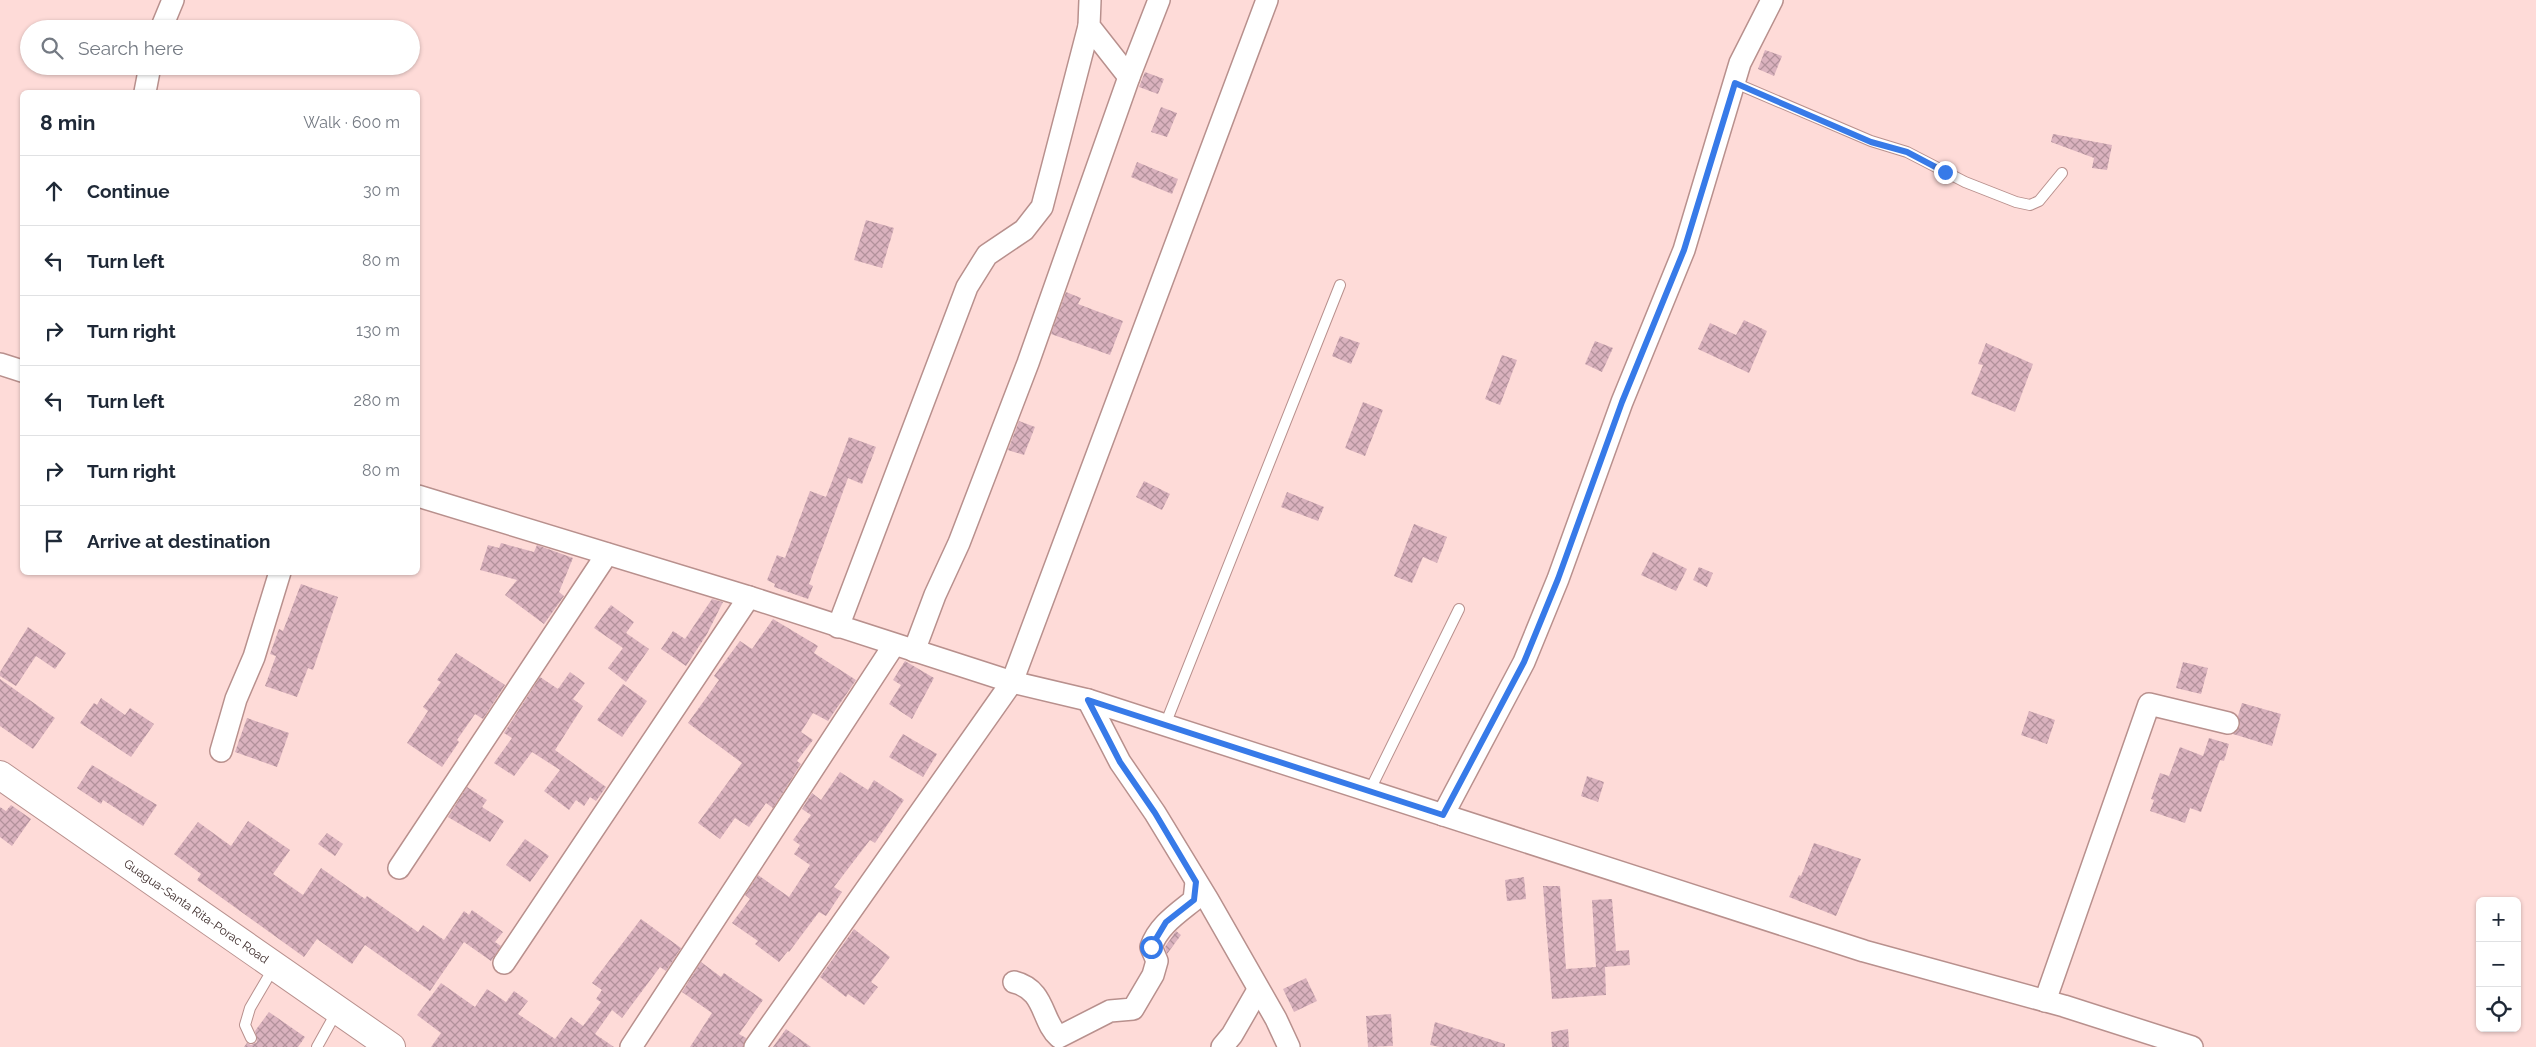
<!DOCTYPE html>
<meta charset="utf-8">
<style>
:root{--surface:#fff;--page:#f2f2f3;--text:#1f2937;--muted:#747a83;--line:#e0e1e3}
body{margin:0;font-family:Raleway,sans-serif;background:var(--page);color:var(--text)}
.controls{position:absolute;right:15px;bottom:15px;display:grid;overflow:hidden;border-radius:8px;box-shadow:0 1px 4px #0004}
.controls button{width:45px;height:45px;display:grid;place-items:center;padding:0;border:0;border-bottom:1px solid var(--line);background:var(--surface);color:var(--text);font:25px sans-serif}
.stop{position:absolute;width:15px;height:15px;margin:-11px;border:4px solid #377ae8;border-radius:50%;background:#fff}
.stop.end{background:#377ae8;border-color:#fff;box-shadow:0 1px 5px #0008}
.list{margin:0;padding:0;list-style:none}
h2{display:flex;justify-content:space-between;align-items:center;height:65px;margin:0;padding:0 20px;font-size:21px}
h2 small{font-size:16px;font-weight:400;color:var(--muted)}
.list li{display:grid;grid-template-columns:32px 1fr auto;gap:15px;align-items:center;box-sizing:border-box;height:70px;padding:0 20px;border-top:1px solid var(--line)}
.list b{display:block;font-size:19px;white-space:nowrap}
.list em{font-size:16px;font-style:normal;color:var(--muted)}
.icon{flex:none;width:28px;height:28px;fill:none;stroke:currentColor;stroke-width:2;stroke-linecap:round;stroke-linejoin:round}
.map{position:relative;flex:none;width:2536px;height:1047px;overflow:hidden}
.search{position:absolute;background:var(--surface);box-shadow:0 1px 4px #0004;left:20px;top:20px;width:400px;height:55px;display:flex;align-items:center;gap:12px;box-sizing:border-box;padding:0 18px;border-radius:28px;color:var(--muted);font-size:19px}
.panel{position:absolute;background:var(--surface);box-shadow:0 1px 4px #0004;left:20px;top:90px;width:400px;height:485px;border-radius:8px}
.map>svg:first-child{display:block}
.building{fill:url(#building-cross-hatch)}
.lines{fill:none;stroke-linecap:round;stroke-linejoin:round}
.service-casing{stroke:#b8908d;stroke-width:12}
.minor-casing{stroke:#b8908d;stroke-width:24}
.secondary-casing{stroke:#b8908d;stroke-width:30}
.service{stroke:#fff;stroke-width:10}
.minor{stroke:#fff;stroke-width:21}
.secondary{stroke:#fff;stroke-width:28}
.route{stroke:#377ae8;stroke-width:6}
.labels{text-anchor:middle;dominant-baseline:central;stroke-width:5;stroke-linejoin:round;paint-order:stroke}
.street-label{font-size:12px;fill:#3c2b2a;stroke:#ffedeb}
</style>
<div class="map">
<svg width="2536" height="1047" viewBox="0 0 2536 1047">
<defs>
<pattern id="building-cross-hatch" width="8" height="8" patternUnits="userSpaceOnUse" patternTransform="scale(1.25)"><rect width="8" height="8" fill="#dab2be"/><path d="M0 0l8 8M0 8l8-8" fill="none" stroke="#b2919b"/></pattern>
</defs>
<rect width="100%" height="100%" fill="#fedbd8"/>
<g class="building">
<path d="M1765,50L1782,56L1774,76L1758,69Z"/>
<path d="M1145,72L1164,79L1158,94L1139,87Z"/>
<path d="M1161,107L1177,113L1167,137L1151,132Z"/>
<path d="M2053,134L2112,145L2107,170L2092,168L2094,158L2051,142Z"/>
<path d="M1137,162L1178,179L1172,194L1131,177Z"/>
<path d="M866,220L894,228L882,268L854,260Z"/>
<path d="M1066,292L1081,298L1078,304L1123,321L1110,355L1051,334Z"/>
<path d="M1744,320L1767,331L1749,373L1698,349L1710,323L1736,335Z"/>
<path d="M1340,336L1360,343L1351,364L1332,356Z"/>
<path d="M1595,341L1613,348L1602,372L1585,364Z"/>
<path d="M1986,343L2033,364L2015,412L1971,394L1983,365L1978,364Z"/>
<path d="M1502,355L1517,360L1500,405L1485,399Z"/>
<path d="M1363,402L1383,410L1365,456L1345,448Z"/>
<path d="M1019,421L1035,427L1024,455L1008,450Z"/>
<path d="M849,437L876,447L862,484L848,478L809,584L813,586L808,599L774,587L775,584L767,580L777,555L785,558L810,491L826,497Z"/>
<path d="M1144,481L1170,494L1162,510L1136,497Z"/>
<path d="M1287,492L1324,507L1318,521L1281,507Z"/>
<path d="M1414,524L1447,537L1437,563L1423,557L1412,583L1394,576Z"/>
<path d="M501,543L534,552L537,545L573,558L559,592L564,596L544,624L505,595L517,580L480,570L488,545L499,548Z"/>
<path d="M1653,552L1687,569L1676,591L1641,575Z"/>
<path d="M1699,567L1713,573L1707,587L1693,580Z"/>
<path d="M301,584L338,597L313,670L308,668L297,697L265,686L276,656L270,654L279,629L283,631Z"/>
<path d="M712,599L723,602L707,634L686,666L661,649L673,631L685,639Z"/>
<path d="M611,605L634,622L626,633L649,649L626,682L608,668L623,648L594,628Z"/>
<path d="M773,619L818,646L814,653L856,680L828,721L813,713L801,732L813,740L797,761L801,764L773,808L766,803L749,827L735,818L720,839L698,823L742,763L688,723L719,680L714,676L740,641L752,649Z"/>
<path d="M28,627L66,653L55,669L36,656L16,686L0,676V672Z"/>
<path d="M456,653L505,685L483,719L475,714L457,740L459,742L442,767L407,743L428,711L423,707L441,682L437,680Z"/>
<path d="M905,661L934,678L912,719L889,704L901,685L893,680Z"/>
<path d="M2183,662L2208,668L2201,694L2176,688Z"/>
<path d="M570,672L585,683L573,699L583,706L555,750L606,787L596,801L590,797L584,806L576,800L569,810L544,791L560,770L532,752L514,776L494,763L512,738L504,733L540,677L558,689Z"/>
<path d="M0,679L55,718L33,749L0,726Z"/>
<path d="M623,684L647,701L622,737L597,720Z"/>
<path d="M101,698L125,715L130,708L154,724L131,757L80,723L94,703L97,705Z"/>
<path d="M2242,703L2281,714L2272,746L2233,734L2240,726L2238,716Z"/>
<path d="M2029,711L2055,720L2047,744L2021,735Z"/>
<path d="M247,718L289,733L277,767L235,752Z"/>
<path d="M903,734L937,754L923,777L889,757Z"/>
<path d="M2209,738L2229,744L2224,761L2220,760L2201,812L2190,808L2185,823L2150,811L2154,800L2151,799L2160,773L2169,776L2180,747L2203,756Z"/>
<path d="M92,765L157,805L143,826L103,800L101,804L77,788Z"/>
<path d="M840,772L868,790L874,780L904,800L875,843L870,840L834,887L842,892L826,916L819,912L789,952L788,951L779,962L755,944L758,941L732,923L750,899L745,895L758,875L789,897L810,865L794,854L800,845L793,840L811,815L802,809L812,793L821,800Z"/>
<path d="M1587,776L1604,782L1598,802L1581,796Z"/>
<path d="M467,787L487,800L482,807L504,821L490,842L448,817Z"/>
<path d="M11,805L31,819L12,846L0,837V807L6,811Z"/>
<path d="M248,821L290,850L273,874L303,895L321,868L365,899L367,896L418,932L423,925L444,940L464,911L469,915L472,910L503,932L495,942L501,946L491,961L464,942L430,991L365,945L352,964L317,939L304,957L197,880L201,874L174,854L198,822L231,846Z"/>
<path d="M327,833L343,844L335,856L318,844Z"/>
<path d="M525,839L549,856L530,882L506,865Z"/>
<path d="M1814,843L1861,859L1836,916L1789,897L1799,875L1801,876Z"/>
<path d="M1524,877L1526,899L1507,901L1505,880Z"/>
<path d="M1543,886H1560L1566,969L1596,967L1592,900L1612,899L1616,951L1629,950L1630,965L1605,967L1606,995L1552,999Z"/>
<path d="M641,919L681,948L666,971L660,967L622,1018L612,1010L595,1034L614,1047H431L441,1033L417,1015L441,983L475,1007L487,989L506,1002L514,991L528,1001L518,1014L555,1039L571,1017L583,1026L601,1002L596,999L602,990L592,983Z"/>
<path d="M854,929L890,957L871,982L878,987L864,1005L848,994L846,997L820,977Z"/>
<path d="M1176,931L1181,935L1167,954L1165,947Z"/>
<path d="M701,962L721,977L724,973L763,1000L739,1034L746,1038L743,1047H690L712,1013L682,992Z"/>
<path d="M1306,978L1317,1001L1294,1012L1283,989Z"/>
<path d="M269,1012L305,1037L298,1047H244L247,1043L251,1045L257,1042L255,1031Z"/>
<path d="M1391,1014L1393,1046L1368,1047L1366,1016Z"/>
<path d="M1435,1022L1505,1044V1047H1440L1430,1045Z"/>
<path d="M786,1029L811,1047H773Z"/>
<path d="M1568,1029L1569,1047H1552L1551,1032Z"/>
</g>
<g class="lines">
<g class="service-casing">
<g id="service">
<path d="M1735,83L1871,141L1907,152L1965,182L2016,202L2030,205L2039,201L2062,173"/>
<path d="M1165,725L1340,285"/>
<path d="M1370,790L1459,609"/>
<path d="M251,1038L245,1025L250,1008L274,967"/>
<path d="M317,1047L337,1011"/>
</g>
</g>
<g class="minor-casing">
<g id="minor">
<path d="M161,29L173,0"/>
<path d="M1129,77L1159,0"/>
<path d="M145,92L150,66"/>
<path d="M0,364L22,371"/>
<path d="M418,496L749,597L1012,682L1088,700L1864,951L2064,1006L2192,1047"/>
<path d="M838,627L967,287L987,255L1024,230L1042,207L1089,26"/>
<path d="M914,651L935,595L959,543L1028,363L1129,77L1089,26L1090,0"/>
<path d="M1088,700L1120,762L1155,813L1208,900L1276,1019L1289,1047"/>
<path d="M221,751L236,699L254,657L280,572"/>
<path d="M1443,815L1524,662L1558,579L1622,402L1684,250L1740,63L1772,0"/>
<path d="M399,868L607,554"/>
<path d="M504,963L749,597"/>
<path d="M1014,982C1046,990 1041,1021 1059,1037L1110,1011L1133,1009L1153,975L1157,961L1151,947C1158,926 1178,913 1194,900L1196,882"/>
<path d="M2045,1001L2149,704L2228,723"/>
<path d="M631,1047L894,645"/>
<path d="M755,1047L1012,682L1267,0"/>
<path d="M1222,1047L1232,1035L1258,990"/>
</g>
</g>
<g class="secondary-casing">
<g id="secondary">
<path id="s1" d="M0,775L391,1047"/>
</g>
</g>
<use href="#service" class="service"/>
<use href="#minor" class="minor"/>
<use href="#secondary" class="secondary"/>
</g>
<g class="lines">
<path class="route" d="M1151,947L1166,922L1194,900L1196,882L1155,813L1120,762L1088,700L1443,815L1524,662L1558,579L1622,402L1684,250L1735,83L1871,142L1907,152L1945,172"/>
</g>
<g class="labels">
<g class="street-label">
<text stroke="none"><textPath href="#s1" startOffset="239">Guagua-Santa Rita-Porac Road</textPath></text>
</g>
</g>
</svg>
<div class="controls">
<button>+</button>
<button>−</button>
<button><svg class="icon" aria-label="locate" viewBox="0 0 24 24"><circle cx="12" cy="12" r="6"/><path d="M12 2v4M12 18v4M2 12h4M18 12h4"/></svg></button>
</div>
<div class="stop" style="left:1151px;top:947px"></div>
<div class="stop end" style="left:1945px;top:172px"></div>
<div class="search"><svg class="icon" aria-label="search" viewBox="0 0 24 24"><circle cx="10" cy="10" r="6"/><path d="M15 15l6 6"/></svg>Search here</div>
<section class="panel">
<h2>8 min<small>Walk · 600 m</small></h2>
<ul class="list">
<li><svg class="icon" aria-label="ahead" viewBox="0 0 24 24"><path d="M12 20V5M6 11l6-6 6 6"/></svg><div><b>Continue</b></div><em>30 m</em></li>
<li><svg class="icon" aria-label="left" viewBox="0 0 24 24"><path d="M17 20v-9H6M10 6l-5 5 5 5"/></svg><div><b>Turn left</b></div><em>80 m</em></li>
<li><svg class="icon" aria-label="right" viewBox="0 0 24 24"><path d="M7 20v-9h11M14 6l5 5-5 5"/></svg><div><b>Turn right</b></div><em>130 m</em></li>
<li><svg class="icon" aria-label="left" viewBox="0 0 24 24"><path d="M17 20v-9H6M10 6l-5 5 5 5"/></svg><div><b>Turn left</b></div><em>280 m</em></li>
<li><svg class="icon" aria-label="right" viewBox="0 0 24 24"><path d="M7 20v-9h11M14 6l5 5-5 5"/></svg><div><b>Turn right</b></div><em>80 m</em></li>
<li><svg class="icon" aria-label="arrive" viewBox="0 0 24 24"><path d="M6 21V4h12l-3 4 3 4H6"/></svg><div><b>Arrive at destination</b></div></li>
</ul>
</section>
</div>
